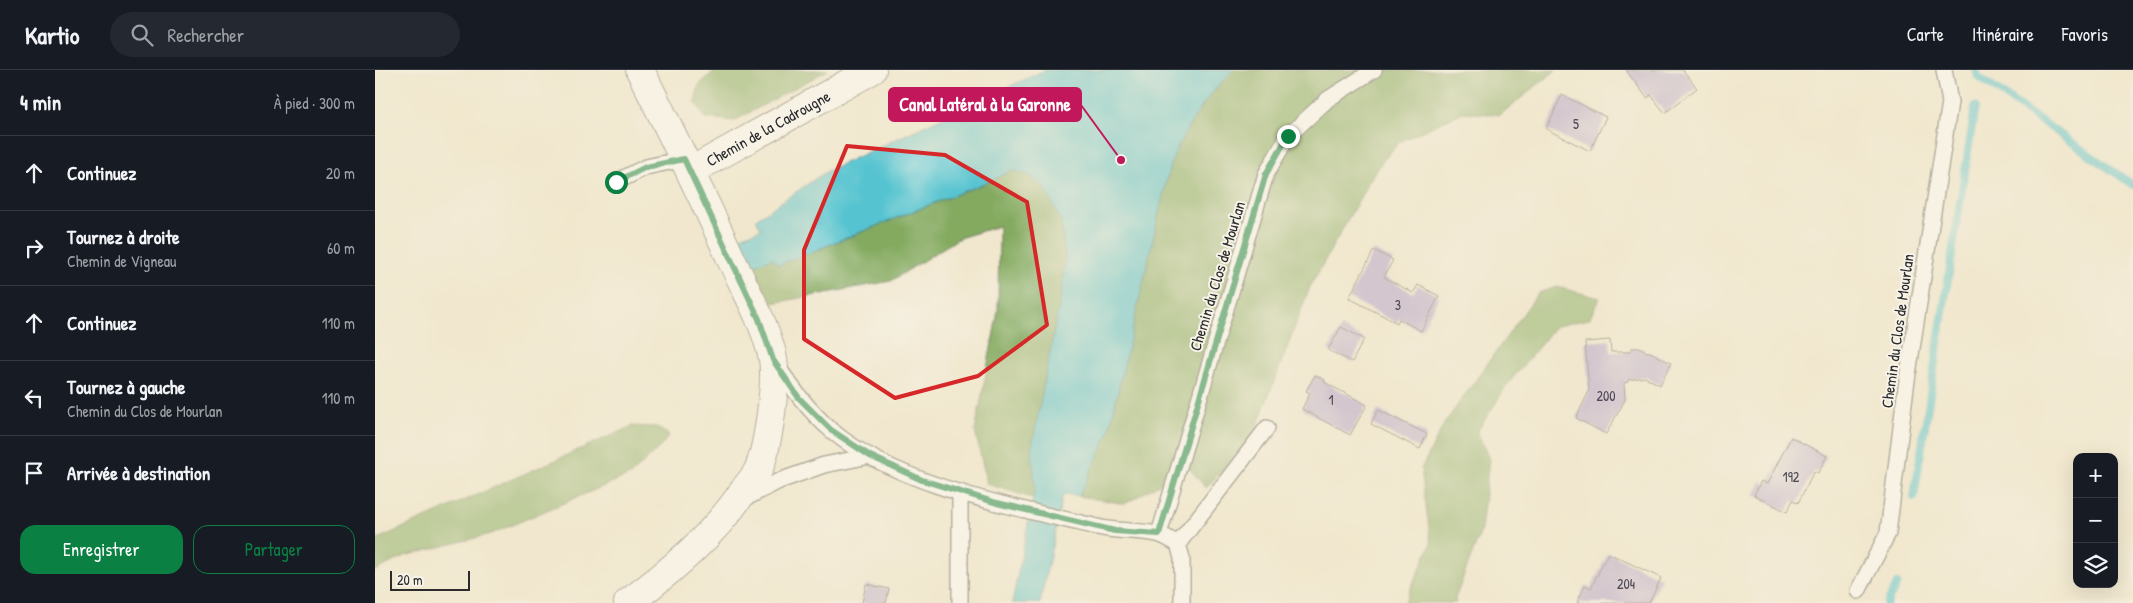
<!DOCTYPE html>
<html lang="fr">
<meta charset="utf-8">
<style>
:root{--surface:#171b24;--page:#242831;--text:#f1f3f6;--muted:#9ea1a6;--line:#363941;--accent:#0b8043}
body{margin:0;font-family:"Patrick Hand",sans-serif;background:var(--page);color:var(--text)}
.controls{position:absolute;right:15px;bottom:15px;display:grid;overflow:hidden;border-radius:10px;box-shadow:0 5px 20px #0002}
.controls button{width:45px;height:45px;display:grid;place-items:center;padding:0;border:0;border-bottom:1px solid var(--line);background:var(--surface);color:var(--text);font:25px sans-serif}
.scale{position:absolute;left:15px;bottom:12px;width:80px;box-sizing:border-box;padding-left:5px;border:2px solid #2b2b2b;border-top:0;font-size:14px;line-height:18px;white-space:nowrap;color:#2b2b2b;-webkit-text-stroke:4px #f7f3e8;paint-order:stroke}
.stop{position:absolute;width:15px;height:15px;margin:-11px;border:4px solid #0b8043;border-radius:50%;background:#fff}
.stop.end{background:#0b8043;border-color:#fff;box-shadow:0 1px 5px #0008}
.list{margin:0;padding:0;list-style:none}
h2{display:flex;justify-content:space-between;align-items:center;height:65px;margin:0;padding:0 20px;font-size:21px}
h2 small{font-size:16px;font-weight:400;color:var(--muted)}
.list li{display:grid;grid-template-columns:32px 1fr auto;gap:15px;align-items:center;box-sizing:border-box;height:75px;padding:0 20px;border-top:1px solid var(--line)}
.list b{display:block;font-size:19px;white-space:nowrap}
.list p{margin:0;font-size:16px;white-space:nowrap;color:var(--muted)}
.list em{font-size:16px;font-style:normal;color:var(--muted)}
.actions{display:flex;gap:10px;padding:15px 20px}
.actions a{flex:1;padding:11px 0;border:1px solid var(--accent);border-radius:15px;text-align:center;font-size:18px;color:var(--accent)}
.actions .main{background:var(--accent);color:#fff}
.icon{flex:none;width:28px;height:28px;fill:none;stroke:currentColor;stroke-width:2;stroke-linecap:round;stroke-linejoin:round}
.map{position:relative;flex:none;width:1758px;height:533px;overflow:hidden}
header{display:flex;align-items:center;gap:30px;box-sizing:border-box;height:70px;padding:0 25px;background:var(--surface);border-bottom:1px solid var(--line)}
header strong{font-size:24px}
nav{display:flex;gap:28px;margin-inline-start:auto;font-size:18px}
.search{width:350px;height:45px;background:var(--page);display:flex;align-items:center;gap:12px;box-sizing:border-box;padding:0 18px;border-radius:28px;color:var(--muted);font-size:19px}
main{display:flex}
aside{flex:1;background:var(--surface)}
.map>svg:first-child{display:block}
.forest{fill:#84aa60;stroke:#586a46}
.water{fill:#57c4d0;stroke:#41787e}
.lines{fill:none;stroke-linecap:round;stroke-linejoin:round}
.stream{stroke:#57c4d0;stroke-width:8}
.building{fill:#b09ece}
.lane-casing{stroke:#706d64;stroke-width:18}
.street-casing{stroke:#706d64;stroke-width:30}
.lane{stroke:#fff;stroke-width:15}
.street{stroke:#fff;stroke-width:28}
.route{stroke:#0b8043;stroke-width:6}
.marked{fill:none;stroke:#d62828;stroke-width:4;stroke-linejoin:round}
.labels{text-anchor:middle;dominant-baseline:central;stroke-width:4;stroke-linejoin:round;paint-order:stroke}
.number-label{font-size:14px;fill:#4c4854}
.street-label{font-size:16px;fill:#2b2b2b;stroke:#f7f3e8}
.leader{fill:none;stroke:#c2185b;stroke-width:2}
.callout-dot{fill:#c2185b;stroke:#f7f3e8;stroke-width:2}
.callout{fill:#c2185b;stroke:#c2185b;stroke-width:2}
.callout-label{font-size:18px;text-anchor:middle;font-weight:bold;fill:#fff}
</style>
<header>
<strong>Kartio</strong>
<div class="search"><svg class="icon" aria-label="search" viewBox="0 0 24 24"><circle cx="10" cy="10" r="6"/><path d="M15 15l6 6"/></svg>Rechercher</div>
<nav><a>Carte</a><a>Itinéraire</a><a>Favoris</a></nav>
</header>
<main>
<aside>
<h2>4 min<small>À pied · 300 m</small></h2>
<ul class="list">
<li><svg class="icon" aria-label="ahead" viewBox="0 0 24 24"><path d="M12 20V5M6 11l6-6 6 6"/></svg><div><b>Continuez</b></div><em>20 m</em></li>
<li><svg class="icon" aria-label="right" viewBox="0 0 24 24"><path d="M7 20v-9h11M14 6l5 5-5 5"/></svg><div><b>Tournez à droite</b><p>Chemin de Vigneau</p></div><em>60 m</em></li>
<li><svg class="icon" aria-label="ahead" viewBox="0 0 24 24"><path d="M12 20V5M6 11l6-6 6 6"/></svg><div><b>Continuez</b></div><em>110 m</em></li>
<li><svg class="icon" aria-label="left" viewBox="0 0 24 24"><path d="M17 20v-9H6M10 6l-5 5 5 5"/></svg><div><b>Tournez à gauche</b><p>Chemin du Clos de Mourlan</p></div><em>110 m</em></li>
<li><svg class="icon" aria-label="arrive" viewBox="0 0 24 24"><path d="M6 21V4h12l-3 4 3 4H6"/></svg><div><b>Arrivée à destination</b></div></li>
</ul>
<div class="actions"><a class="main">Enregistrer</a><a>Partager</a></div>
</aside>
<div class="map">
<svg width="1758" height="533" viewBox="0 0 1758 533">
<rect width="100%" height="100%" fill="#f7f3e8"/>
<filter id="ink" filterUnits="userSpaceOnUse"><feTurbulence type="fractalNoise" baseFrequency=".02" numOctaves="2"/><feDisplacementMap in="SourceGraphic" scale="10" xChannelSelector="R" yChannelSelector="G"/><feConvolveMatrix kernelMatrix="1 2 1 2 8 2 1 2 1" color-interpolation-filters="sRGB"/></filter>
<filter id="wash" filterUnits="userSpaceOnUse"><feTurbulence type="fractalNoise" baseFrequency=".0096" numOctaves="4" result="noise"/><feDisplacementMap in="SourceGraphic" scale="20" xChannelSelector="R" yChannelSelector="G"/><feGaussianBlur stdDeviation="1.12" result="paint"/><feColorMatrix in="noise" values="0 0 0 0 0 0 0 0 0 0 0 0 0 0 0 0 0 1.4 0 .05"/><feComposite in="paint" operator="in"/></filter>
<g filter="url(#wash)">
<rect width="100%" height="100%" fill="#f1e7ce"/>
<g class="forest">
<path d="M340,0H453L359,51L330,48L320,32L324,15Z"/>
<path d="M859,0H1181L1125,45L1088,42L1024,72L1000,101L935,217L878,367L831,418L813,397L750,434L704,426L733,365L795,95C809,59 831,26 859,0Z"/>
<path d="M637,100L652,104L670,118L686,151L690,188L686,225L657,376L660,429L612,414L600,361L623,241L624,156L584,168L516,211L393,234L379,195L398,187L403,195L620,109Z"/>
<path d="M1182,217L1225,228L1214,249L1181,256L1132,315L1102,362L1114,389L1106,461L1080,529L1081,533H1029L1056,474L1046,399L1069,354L1163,223Z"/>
<path d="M257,356L281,357L294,365L287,375L257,404L116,464L30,486L0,501V470Z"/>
</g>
<path class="water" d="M670,0H859C831,26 809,59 795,95L733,365L704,426L688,424L665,533H637L660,419L657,376L686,225L690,188L686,151L670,118L652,104L637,100L620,109L403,195L398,188L379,195L365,167L386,159L381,149L452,101Z"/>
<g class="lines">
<g class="stream">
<path d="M1601,0L1603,7L1758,115"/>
<path d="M1539,427L1600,37"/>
<path d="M1512,533L1522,514"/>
</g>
</g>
<g id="blocks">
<g class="building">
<path d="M1251,0H1308L1322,18L1290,43L1276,25L1272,28Z"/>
<path d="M1187,25L1231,47L1215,81L1171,59Z"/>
<path d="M999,180L1018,190L1009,207L1038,223L1043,215L1064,226L1046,261L1024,249L1022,253L974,228Z"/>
<path d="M966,257L989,269L977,292L953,280Z"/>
<path d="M1235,270L1236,282H1254L1257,278H1267L1271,282H1275L1296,293L1285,315L1270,307L1253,310V312L1249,313L1250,330L1231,364L1201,348L1214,321L1210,272Z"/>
<path d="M940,305L950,310L949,312L992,335L975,365L927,339L935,323L931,321Z"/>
<path d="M1003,340L1052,364L1045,379L996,354Z"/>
<path d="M1416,367L1452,386L1443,403L1439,401L1423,433L1418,430L1412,442L1379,425L1386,411L1392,414Z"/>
<path d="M1233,483L1286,508L1274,533H1202L1210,515L1216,518Z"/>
<path d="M491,514L514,519L511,533H487Z"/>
</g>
</g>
</g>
<g filter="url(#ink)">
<use href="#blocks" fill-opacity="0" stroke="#706d64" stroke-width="1"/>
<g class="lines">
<g class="lane-casing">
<g id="lane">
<path d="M241,112L271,97L309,89"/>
<path d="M402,296C418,319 434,341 456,360C521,416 640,437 722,457C743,462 763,460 782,464C789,465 797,471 803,474L807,488V533"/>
<path d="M369,429L404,411L449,395L495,386"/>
<path d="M784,464L891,104L913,66L953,29L999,0"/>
<path d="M803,474L892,358"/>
<path d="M1483,521L1513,463L1531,317L1575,32L1569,0"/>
<path d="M585,533V422"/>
</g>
</g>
<g class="street-casing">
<g id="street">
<path d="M316,101L497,0"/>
<path d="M253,533C296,501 339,465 369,420C374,413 381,406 384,398C393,376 402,313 398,289C391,255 372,223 357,191C328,127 297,64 265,0"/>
</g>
</g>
<use href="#lane" class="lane"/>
<use href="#street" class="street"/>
</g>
</g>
<g class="lines" filter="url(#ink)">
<path class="route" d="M241,112L271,97L309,89L384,249L398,290L424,328L456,360L495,386L547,410L622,433L740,461L784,464L891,104L913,66"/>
</g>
<path d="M0 0H1758V533H0ZM472,76L570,85L652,132L672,255L603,306L520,328L429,269V180Z" fill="#f1e7ce" fill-opacity=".55" fill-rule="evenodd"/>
<path class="marked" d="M472,76L570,85L652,132L672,255L603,306L520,328L429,269V180Z"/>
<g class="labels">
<g class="number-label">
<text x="1201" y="53">5</text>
<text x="1023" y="234">3</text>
<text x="1231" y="325">200</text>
<text x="956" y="329">1</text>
<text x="1416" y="406">192</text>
<text x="1251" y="513">204</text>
</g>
<g class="street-label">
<text transform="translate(393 58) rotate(-29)">Chemin de la Cadrougne</text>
<text transform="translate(842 206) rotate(-73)">Chemin du Clos de Mourlan</text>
<text transform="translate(1522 261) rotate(-82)">Chemin du Clos de Mourlan</text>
</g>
</g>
<path class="leader" d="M746 90L706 35"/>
<circle class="callout-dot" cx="746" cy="90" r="5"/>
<rect class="callout" x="514" y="18" width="192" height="33" rx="5"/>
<g class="callout-label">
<text x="610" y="41">Canal Latéral à la Garonne</text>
</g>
</svg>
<div class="controls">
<button>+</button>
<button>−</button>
<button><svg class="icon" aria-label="layers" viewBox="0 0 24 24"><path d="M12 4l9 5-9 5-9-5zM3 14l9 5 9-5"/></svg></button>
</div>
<div class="scale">20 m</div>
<div class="stop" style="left:241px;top:112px"></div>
<div class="stop end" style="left:913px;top:66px"></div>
</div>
</main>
